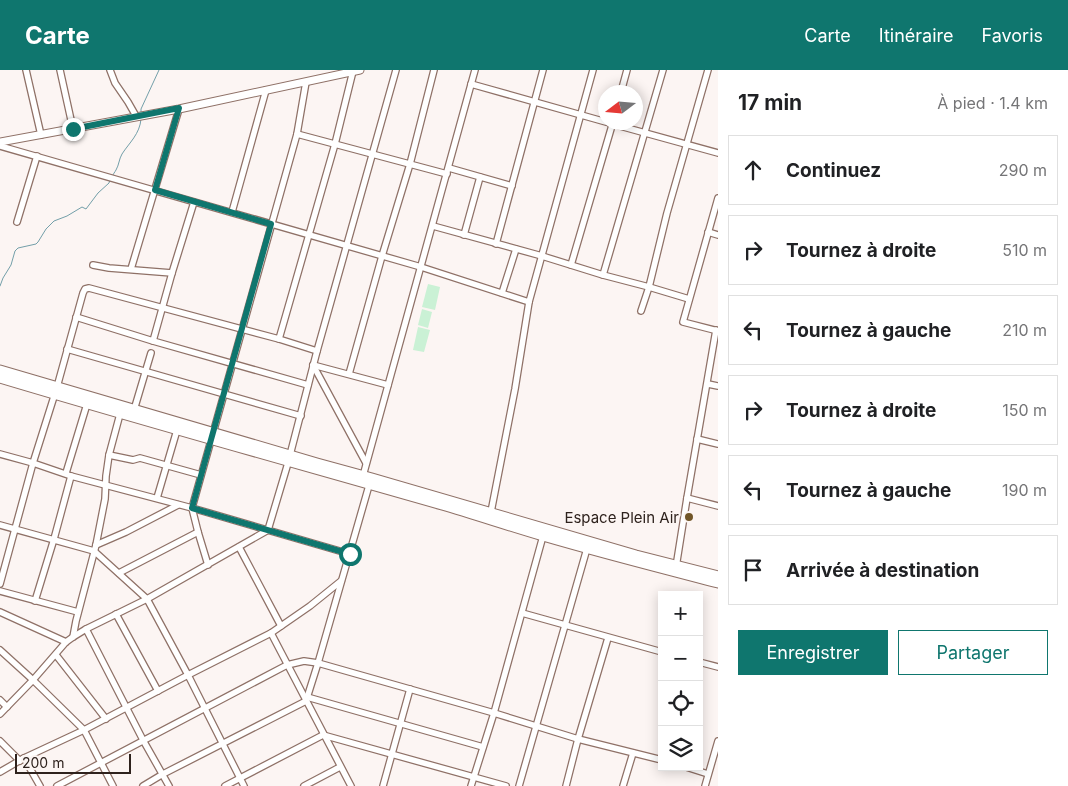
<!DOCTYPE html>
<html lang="fr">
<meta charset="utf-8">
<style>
:root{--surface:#fff;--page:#f2f2f2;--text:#202124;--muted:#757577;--line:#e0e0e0;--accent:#0f766e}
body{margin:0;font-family:Inter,sans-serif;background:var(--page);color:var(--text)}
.controls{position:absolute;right:15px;bottom:15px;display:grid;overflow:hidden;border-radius:0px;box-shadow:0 2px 12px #0003}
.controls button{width:45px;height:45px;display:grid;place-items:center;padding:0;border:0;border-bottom:1px solid var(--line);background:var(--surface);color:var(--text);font:25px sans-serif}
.compass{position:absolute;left:598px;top:15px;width:45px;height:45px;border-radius:50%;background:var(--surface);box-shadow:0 2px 12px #0003;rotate:254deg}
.scale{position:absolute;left:15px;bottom:12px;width:116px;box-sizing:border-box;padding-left:5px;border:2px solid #2e221d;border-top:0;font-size:14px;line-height:18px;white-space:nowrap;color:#2e221d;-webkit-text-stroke:4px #fcf5f3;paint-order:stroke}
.stop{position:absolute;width:15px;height:15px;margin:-11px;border:4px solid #0f766e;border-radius:50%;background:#fff}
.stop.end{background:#0f766e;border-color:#fff;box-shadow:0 1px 5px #0008}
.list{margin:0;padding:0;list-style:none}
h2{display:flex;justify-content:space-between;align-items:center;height:65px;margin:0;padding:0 20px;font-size:21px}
h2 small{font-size:16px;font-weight:400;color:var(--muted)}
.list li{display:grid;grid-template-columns:32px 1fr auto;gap:15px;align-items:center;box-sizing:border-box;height:70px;margin:0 10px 10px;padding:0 10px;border:1px solid var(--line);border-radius:0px}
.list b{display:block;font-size:19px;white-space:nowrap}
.list em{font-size:16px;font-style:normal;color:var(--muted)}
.actions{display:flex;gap:10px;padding:15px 20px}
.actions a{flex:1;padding:11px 0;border:1px solid var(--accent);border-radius:0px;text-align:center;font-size:18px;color:var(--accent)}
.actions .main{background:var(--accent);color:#fff}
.icon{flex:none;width:28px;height:28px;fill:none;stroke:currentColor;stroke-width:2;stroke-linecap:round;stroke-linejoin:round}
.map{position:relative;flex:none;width:718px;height:716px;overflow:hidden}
header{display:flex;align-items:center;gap:30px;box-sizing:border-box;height:70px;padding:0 25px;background:var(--accent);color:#fff}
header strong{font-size:24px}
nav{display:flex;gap:28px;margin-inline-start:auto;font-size:18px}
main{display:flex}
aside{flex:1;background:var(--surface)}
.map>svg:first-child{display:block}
.green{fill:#caf1d5}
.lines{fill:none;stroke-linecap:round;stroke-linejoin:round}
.stream{stroke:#739fa9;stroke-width:1}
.minor-casing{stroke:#8f7167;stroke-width:8}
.major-casing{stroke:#8f7167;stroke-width:9}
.highway-casing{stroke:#8f7167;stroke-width:11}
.minor{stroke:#fff;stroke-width:5.5}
.major{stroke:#fff;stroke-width:7}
.highway{stroke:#fff;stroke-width:9}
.route{stroke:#0f766e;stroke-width:6}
.poi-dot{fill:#715628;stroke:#fcf5f3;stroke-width:2}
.labels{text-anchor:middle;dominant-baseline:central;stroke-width:4;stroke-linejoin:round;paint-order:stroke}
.poi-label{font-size:15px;fill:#2e221d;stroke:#fcf5f3;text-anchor:end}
</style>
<header>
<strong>Carte</strong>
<nav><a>Carte</a><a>Itinéraire</a><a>Favoris</a></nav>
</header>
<main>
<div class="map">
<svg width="718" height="716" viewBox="0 0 718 716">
<rect width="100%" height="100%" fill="#fcf5f3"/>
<g class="green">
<path d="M428,214L440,217L435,240L422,237Z"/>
<path d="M422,239L432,242L428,258L418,255Z"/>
<path d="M418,257L430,260L424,282L413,280Z"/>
</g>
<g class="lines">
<g class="stream">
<path d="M141,43V39L159,0"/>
<path d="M112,107C113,104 115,102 116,100C119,95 119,89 122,84C129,73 140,64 141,49"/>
<path d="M0,216L3,208L11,195L15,181L18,178L36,174L38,172L46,159L54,151L67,146L82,137L86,139L98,123L109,113L110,110"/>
</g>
<g class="minor-casing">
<g id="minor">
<path d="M26,0L41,65"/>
<path d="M60,0L73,59"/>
<path d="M110,0L115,13L128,32L136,46"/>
<path d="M471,14L606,52"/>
<path d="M621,22L627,0"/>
<path d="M609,53L718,83"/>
<path d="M297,64L447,104"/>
<path d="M0,76L421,197L529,232"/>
<path d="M449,98L512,116"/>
<path d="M718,128L683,252L718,261"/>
<path d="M232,142L266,20"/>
<path d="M17,152L37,86"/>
<path d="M433,156L542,186L603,205L649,217L689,229"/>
<path d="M708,162L718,165"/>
<path d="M464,165L480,107"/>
<path d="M496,174L543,0"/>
<path d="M93,195L109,198L172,203"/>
<path d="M571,195L613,52"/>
<path d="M131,199L179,39"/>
<path d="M603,205L663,0"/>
<path d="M502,223L516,179"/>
<path d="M641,241L649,217L667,143L708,0"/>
<path d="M76,247L153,271L308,315"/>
<path d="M279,269L335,74L353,1"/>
<path d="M153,271L172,203L194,132"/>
<path d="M67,279L301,346"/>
<path d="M313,295L366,393"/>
<path d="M313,295L388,315"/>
<path d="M349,304L382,186L410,94L434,0"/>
<path d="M708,314L718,316"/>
<path d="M134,340L151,283"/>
<path d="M697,369L718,374"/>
<path d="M0,384L33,393L71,406L192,438L350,484"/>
<path d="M109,385L133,390L140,388L201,405"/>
<path d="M290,385L317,281L396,0"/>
<path d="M66,403L87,334"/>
<path d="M363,406L475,0"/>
<path d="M157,428L177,360"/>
<path d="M687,428L718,436"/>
<path d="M491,442L515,319L529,232L593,0"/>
<path d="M0,455L94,481L147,529L188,605L244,716"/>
<path d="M96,475L126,462L178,435"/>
<path d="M239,477L281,556"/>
<path d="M208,495L198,462L192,438L297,64L306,12"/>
<path d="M676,497L687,428L716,260"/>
<path d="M119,503L198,462"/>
<path d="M0,514L33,393L57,317L83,223L85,219L89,218L279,269L317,281"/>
<path d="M0,521L78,542"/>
<path d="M35,531L54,469L71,406"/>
<path d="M0,542L66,572"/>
<path d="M522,543L662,582"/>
<path d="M116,544L158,621"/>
<path d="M86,559L143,670L169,716"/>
<path d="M271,563L351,716"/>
<path d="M73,567L76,551L96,475L105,429L106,406L109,385L120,344"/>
<path d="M0,580L33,610L84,660L113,716"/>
<path d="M56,585L106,649"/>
<path d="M699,592L718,597"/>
<path d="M307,627L483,677"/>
<path d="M0,630L7,637"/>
<path d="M0,644L33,610L66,572L73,567L86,559L147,529L268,460L288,393"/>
<path d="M0,671L20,691"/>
<path d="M24,688L40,716"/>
<path d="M686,697L708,704"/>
<path d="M0,702L24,688L84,660L188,605L271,563L310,536L341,511"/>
<path d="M57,716L287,595L304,591L318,593L494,643L578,669L662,690"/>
<path d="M143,716L163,704L306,631L318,593L370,412"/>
<path d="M225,716L323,665L506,716"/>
<path d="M304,716L340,697"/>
<path d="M383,716L410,619"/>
<path d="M471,716L494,643L543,466"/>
<path d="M519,716L588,475"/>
<path d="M566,716L578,669L608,568"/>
<path d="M623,716L633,683"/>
<path d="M705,716L718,671"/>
</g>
</g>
<g class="major-casing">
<path id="major" d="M0,72L179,39L360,0"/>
</g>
<g class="highway-casing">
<g id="highway">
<path d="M0,300L317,393L372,408L636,485L718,506"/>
<path d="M0,308C147,352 295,393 442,435C476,445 509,456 543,466C601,483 660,498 718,513"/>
</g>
</g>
<use href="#minor" class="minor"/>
<use href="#major" class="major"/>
<use href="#highway" class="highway"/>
</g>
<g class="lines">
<path class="route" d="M73,59L179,38L155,120L271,154L192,438L350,484"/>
</g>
<circle class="poi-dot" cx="689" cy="447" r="5"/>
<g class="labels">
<g class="poi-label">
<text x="679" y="447">Espace Plein Air</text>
</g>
</g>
</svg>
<div class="controls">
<button>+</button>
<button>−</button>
<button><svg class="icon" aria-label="locate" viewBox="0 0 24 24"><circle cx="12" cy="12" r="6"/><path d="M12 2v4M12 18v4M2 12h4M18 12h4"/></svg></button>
<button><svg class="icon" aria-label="layers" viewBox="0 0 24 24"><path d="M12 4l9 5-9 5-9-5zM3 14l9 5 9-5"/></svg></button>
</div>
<svg class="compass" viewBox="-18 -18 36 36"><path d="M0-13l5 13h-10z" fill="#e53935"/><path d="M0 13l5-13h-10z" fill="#757577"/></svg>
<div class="scale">200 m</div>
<div class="stop" style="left:350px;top:484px"></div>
<div class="stop end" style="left:73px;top:59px"></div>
</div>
<aside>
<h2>17 min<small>À pied · 1.4 km</small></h2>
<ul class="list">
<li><svg class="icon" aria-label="ahead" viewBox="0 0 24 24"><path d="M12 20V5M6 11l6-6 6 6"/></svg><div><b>Continuez</b></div><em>290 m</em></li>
<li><svg class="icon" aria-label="right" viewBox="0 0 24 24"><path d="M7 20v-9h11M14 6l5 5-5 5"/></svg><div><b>Tournez à droite</b></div><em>510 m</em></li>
<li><svg class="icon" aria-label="left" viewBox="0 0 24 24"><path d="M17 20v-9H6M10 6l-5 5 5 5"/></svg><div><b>Tournez à gauche</b></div><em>210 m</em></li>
<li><svg class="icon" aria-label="right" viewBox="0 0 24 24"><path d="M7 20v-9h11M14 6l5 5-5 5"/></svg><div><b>Tournez à droite</b></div><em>150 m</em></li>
<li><svg class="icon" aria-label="left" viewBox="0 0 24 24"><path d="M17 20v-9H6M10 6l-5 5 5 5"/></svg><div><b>Tournez à gauche</b></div><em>190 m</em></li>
<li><svg class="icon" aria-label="arrive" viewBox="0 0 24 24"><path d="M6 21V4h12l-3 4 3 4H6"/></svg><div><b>Arrivée à destination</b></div></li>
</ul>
<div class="actions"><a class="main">Enregistrer</a><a>Partager</a></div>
</aside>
</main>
